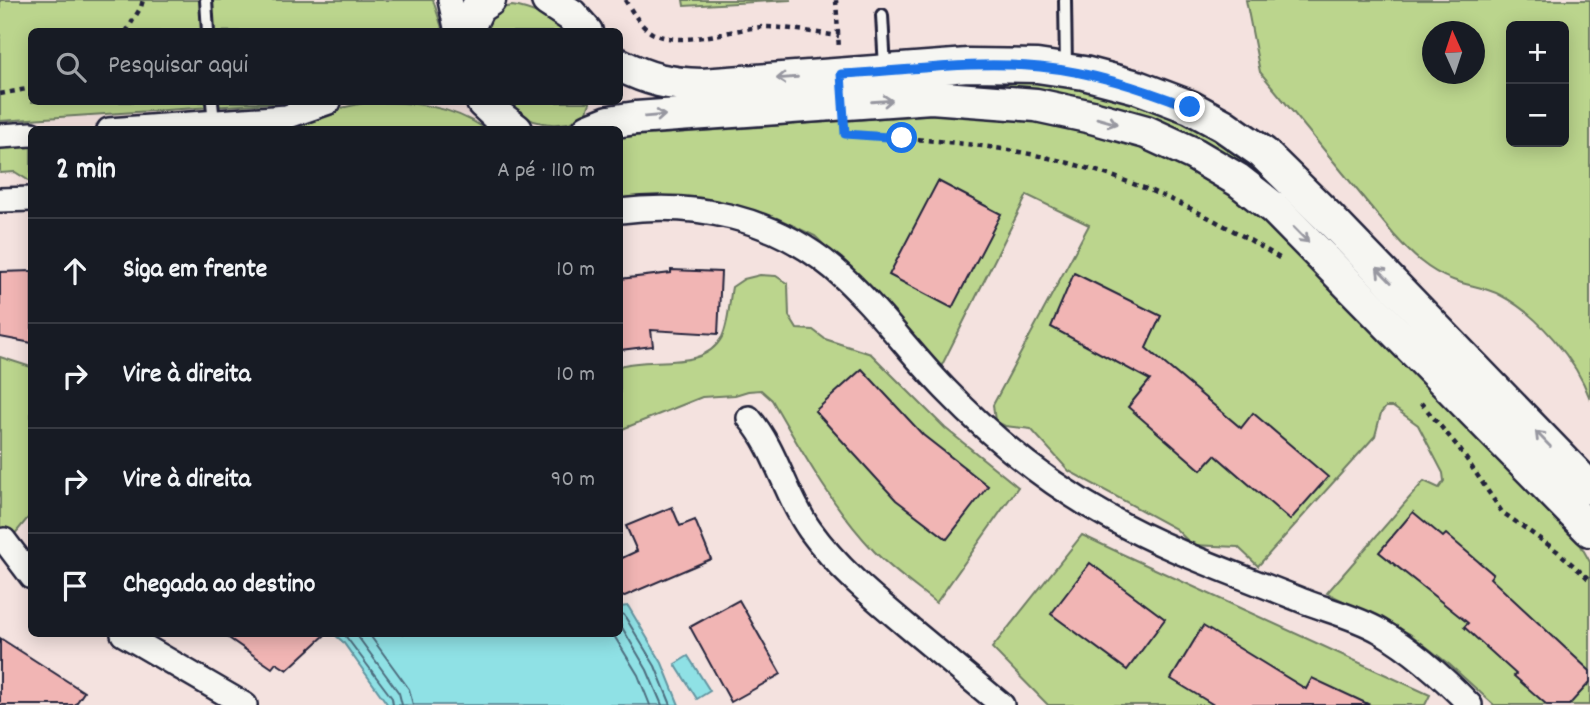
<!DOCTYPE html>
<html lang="pt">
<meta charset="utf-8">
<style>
:root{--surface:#171b24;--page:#20242c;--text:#f1f3f6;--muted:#9ea1a6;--line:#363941}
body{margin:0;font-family:Dekko,sans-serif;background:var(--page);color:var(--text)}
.controls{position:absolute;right:21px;top:21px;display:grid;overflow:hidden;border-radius:10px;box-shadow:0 4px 18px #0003}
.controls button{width:63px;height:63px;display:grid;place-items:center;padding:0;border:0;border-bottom:2px solid var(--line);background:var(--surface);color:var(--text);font:35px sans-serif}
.compass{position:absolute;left:1422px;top:21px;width:63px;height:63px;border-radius:50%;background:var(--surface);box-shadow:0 4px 18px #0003;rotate:357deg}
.stop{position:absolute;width:21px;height:21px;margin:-16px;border:5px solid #1a73e8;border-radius:50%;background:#fff}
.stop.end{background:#1a73e8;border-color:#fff;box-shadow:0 2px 7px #0008}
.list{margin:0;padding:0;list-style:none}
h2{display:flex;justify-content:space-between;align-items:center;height:91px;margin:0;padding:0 28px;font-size:30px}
h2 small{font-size:23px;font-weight:400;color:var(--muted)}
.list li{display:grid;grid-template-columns:46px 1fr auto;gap:21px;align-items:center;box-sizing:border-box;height:105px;padding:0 28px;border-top:2px solid var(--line)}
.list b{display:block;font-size:26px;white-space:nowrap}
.list em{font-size:23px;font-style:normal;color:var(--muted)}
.icon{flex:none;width:38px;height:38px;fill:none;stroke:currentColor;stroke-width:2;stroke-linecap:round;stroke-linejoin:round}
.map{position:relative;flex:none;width:1590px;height:705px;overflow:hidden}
.search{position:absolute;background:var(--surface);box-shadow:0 4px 18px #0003;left:28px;top:28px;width:595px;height:77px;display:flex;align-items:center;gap:18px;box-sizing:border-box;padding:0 24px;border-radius:10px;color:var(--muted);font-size:26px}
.panel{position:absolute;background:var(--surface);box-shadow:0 4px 18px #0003;left:28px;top:126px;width:595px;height:511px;border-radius:10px}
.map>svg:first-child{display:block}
.green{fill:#bbd58d;stroke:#6e7c64;stroke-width:2;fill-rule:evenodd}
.water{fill:#8fe1e5;stroke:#6395a1;stroke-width:2}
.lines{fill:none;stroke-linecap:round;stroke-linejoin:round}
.shore{stroke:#4e6e7f;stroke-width:2}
.building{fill:#f1b5b4;stroke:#22223b;stroke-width:2}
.service-casing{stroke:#22223b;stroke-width:16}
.minor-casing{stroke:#22223b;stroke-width:28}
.secondary-casing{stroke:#22223b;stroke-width:37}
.path{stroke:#22223b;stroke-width:4.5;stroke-dasharray:5 5;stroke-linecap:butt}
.service{stroke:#f6f6f2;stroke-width:10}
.minor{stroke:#f6f6f2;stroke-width:23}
.secondary{stroke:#f6f6f2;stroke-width:32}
.oneway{stroke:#9797a0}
.route{stroke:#1a73e8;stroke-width:9}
</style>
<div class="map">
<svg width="1590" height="705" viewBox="0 0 1590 705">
<rect width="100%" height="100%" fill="#f4e2df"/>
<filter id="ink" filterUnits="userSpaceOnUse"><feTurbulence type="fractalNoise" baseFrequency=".0143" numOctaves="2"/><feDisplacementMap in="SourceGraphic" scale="14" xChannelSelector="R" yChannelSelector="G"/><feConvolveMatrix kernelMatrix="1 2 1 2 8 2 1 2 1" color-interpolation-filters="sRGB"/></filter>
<g filter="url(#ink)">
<g class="green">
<path d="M0,0H433L443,31L32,32V102H286L0,121Z"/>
<path d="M683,0H791L684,6Z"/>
<path d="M1246,0H1590V399C1576,359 1537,314 1500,295C1485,287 1468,286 1453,280C1428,271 1411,254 1394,235L1260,72ZM1511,26H1564V142H1511ZM1432,32H1474V74H1432Z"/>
<path d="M512,6C535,9 549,19 568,32H480L497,9Z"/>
<path d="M1016,81L1073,87L1136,101L1203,130L1255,164L1289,200L1252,172L1036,91L977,84Z"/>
<path d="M368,102C412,102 448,104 486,129L243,130Z"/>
<path d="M507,102H591C590,102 587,111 587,112C572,130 535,126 519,113C514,110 511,105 507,102Z"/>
<path d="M951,113C976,114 1001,114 1026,118C1111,130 1188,162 1257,212L1580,544L1590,562V705H1494L1450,665L1410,634L1327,593L1424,481L1439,488L1444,481L1443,473L1418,425L1393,407H1386L1381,413L1375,436L1258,566L1238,547L1192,545L1176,529L1069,471L1031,429L1005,426L995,421L993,405L1089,225L1027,195L940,369L882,301L815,236L777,218L741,208L620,203V137Z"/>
<path d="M31,141V182L15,172L0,173V143Z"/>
<path d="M760,275L776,276L788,284L789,316L797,329L813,330L825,339L871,354L945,428L1018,487L936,603C915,586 893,571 874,551C833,508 802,452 772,400L761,390L748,391L735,395L702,397L620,430V366C652,356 703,372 722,337C729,323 729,302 732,287L744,279Z"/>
<path d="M0,357L31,367L32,513L14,535L0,544Z"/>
<path d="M1082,535L1120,553L1430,695L1425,705H1048L992,648Z"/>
</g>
<g class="water">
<path d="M628,606L662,663L679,705H388L343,642L334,634H620V607Z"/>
<path d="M688,656L710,691L697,699L675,664Z"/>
</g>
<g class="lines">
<g class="shore">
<path d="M620,613L624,615L655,666L671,705"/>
<path d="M620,624L647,670L662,705"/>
<path d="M344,634L392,698L393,705"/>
<path d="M356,634L399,693L402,705"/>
<path d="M369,634L409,689L413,705"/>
<path d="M613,634L638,675L650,705"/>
</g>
</g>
<g class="building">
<path d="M938,181L1001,214L952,308L889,275Z"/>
<path d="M671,270L721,272L718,334L651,330L653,346L620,350V279L671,273Z"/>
<path d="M32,271V343L0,337V272Z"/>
<path d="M1074,273L1161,316L1146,348L1241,428L1253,413L1328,477L1290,520L1215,455L1201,470L1128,407L1150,380L1051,327Z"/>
<path d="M862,369L923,435L988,486L947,539L896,500L815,411Z"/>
<path d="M672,507L680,526L695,520L711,559L620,598V559L637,551L626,526Z"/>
<path d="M1413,512L1443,537L1446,534L1493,574L1490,578L1590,671V682L1569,705H1547L1514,676L1516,674L1464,627L1468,623L1379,552Z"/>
<path d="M1090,563L1165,619L1127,670L1051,614Z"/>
<path d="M739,600L781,674L731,702L690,627Z"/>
<path d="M1203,626L1306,689L1312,678L1370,705H1214L1171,679Z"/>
<path d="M223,634H326L287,670L276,663L272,668Z"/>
<path d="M0,638L84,692L75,705H0Z"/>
</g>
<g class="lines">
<g class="service-casing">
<g id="service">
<path d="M206,0L208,32"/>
<path d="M1065,0L1066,67"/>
<path d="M882,15L885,68"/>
<path d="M212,102L214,123"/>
</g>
</g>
<g class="minor-casing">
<g id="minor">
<path d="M450,0L457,32"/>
<path d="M109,130L286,117L329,102"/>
<path d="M0,136L32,134"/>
<path d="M0,200L32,199"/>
<path d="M620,211C696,201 773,218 833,268C875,304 907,350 945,389C992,438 1047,483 1107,516C1170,552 1239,575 1306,602C1330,611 1358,618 1380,631C1414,651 1443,677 1470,705"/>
<path d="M749,418C777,451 785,495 810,530C838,569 875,599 912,630C942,655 972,680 1002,705"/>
<path d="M4,540L32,577"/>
<path d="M123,634L245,705"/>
</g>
</g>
<g class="secondary-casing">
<g id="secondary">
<path d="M548,0L571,15L586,32"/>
<path d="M466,32L478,7L489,0"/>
<path d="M620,65C650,80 668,84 702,85L968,65L1037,66L1084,73L1137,87L1190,107L1223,125L1263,153L1330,219L1590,488"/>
<path d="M483,102L499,117L516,130"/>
<path d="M589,130L609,122L636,118L931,97L1036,105L1092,117L1146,132L1194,154L1238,180L1275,209L1590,530"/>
</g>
</g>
<g class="path">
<path d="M625,0C632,11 641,27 652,33C684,49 731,28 764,27C788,27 814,33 839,36"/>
<path d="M836,0L839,49"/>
<path d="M126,32L141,7L143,0"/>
<path d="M0,94L32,88"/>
<path d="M848,134C911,139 973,142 1035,155C1123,173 1205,211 1281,259"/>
<path d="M1421,403L1459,448L1502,512L1557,551L1590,580"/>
</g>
<use href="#service" class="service"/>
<use href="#minor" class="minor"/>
<use href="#secondary" class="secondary"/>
</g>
<defs><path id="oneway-shaft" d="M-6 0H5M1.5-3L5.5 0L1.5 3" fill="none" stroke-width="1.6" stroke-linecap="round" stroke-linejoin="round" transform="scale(1.75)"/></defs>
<g class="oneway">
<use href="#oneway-shaft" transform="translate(787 78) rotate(176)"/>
<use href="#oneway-shaft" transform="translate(882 101) rotate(-4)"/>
<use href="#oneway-shaft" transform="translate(655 116) rotate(-5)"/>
<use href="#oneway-shaft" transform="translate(1107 121) rotate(16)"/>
<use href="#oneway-shaft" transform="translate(1301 235) rotate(45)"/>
<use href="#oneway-shaft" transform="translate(1384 275) rotate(-134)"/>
<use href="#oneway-shaft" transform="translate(1543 439) rotate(-134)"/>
</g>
</g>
<g class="lines" filter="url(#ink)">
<path class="route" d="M902,138L845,134L841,74C907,71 974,60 1040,67C1092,72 1141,88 1190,107"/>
</g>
</svg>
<div class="controls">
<button>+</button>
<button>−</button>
</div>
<svg class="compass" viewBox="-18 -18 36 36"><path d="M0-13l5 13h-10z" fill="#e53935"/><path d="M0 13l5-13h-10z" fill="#9ea1a6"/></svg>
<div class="stop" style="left:902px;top:138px"></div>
<div class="stop end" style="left:1190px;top:107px"></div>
<div class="search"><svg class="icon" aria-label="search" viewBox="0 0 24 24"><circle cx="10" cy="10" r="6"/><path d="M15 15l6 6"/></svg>Pesquisar aqui</div>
<section class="panel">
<h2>2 min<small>A pé · 110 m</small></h2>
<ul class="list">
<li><svg class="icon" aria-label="ahead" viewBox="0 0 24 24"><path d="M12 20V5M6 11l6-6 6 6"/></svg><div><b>Siga em frente</b></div><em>10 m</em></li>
<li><svg class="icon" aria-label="right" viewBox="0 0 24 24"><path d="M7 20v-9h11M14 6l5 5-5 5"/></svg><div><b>Vire à direita</b></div><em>10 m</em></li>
<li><svg class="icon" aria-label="right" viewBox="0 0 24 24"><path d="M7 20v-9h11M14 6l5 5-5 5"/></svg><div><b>Vire à direita</b></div><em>90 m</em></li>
<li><svg class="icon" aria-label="arrive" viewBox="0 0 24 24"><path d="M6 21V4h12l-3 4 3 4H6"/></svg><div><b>Chegada ao destino</b></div></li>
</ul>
</section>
</div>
